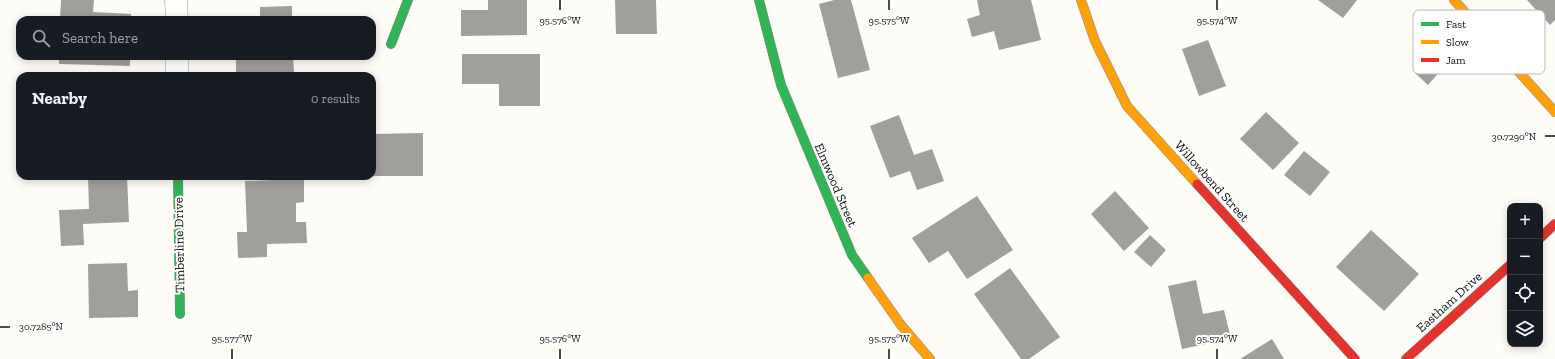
<!DOCTYPE html>
<meta charset="utf-8">
<style>
:root{--surface:#171b24;--page:#20242c;--text:#f1f3f6;--muted:#9ea1a6;--line:#363941}
body{margin:0;font-family:"Zilla Slab",serif;background:var(--page);color:var(--text)}
.controls{position:absolute;right:12px;bottom:12px;display:grid;overflow:hidden;border-radius:8px;box-shadow:0 2px 10px #0003}
.controls button{width:36px;height:36px;display:grid;place-items:center;padding:0;border:0;border-bottom:1px solid var(--line);background:var(--surface);color:var(--text);font:20px sans-serif}
.list{margin:0;padding:0;list-style:none}
h2{display:flex;justify-content:space-between;align-items:center;height:52px;margin:0;padding:0 16px;font-size:17px}
h2 small{font-size:13px;font-weight:400;color:var(--muted)}
.icon{flex:none;width:22px;height:22px;fill:none;stroke:currentColor;stroke-width:2;stroke-linecap:round;stroke-linejoin:round}
.map{position:relative;flex:none;width:1555px;height:359px;overflow:hidden}
.search{position:absolute;background:var(--surface);box-shadow:0 2px 10px #0003;left:16px;top:16px;width:360px;height:44px;display:flex;align-items:center;gap:10px;box-sizing:border-box;padding:0 14px;border-radius:12px;color:var(--muted);font-size:15px}
.panel{position:absolute;background:var(--surface);box-shadow:0 2px 10px #0003;left:16px;top:72px;width:360px;height:108px;border-radius:12px}
.map>svg:first-child{display:block}
.building{fill:#a19f9c}
.lines{fill:none;stroke-linecap:round;stroke-linejoin:round}
.street-casing{stroke:#979795;stroke-width:23}
.fast-casing{stroke:#8e8d8b;stroke-width:10}
.slow-casing{stroke:#8e8d8b;stroke-width:10}
.jam-casing{stroke:#8e8d8b;stroke-width:10}
.street{stroke:#fffffe;stroke-width:22}
.fast{stroke:#30b455;stroke-width:9}
.slow{stroke:#ff9f0a;stroke-width:9}
.jam{stroke:#e5322d;stroke-width:9}
.ticks{fill:none;stroke:#111;stroke-width:1.5}
.labels{text-anchor:middle;dominant-baseline:central;stroke-width:4;stroke-linejoin:round;paint-order:stroke}
.street-label{font-size:13px;fill:#111;stroke:#fff}
.key{fill:#fff;stroke:#b8b8b8;stroke-width:1}
.key-label{font-size:11px;fill:#111}
.ticks-label{font-size:10px;text-anchor:middle;fill:#111;stroke:#fff;stroke-width:4;stroke-linejoin:round;paint-order:stroke}
</style>
<div class="map">
<svg width="1555" height="359" viewBox="0 0 1555 359">
<rect width="100%" height="100%" fill="#fdfcf7"/>
<g class="building">
<path d="M61,0H94L93,12L131,14V20H60Z"/>
<path d="M488,0H527V35L461,36V10H488Z"/>
<path d="M615,0H656L657,34H616Z"/>
<path d="M834,0H851L870,70L838,78L819,4Z"/>
<path d="M977,0H1031L1041,40L999,50L994,31L972,37L967,19L980,15Z"/>
<path d="M1318,0H1357L1343,18Z"/>
<path d="M1527,0H1555V20L1550,25Z"/>
<path d="M292,6V20H260V7Z"/>
<path d="M1208,40L1226,86L1199,96L1182,49Z"/>
<path d="M462,54H540V106H499V84H462Z"/>
<path d="M59,56H130V66L59,64Z"/>
<path d="M236,56H293L294,72L236,73Z"/>
<path d="M1430,56L1443,68L1428,85L1415,73Z"/>
<path d="M1266,112L1299,143L1273,170L1240,139Z"/>
<path d="M899,115L914,155L932,149L944,181L917,190L910,171L890,178L870,126Z"/>
<path d="M423,133V176H372V134Z"/>
<path d="M1304,151L1330,172L1310,196L1284,175Z"/>
<path d="M88,176H127L129,222L83,224L84,245L61,246L59,210L89,209Z"/>
<path d="M304,179V202L296,203V222H306L307,243L267,244V257L238,258L237,232H247L245,181Z"/>
<path d="M1115,191L1149,228L1124,251L1091,214Z"/>
<path d="M977,196L1013,250L967,279L948,251L929,263L912,238Z"/>
<path d="M1371,230L1419,274L1384,311L1336,267Z"/>
<path d="M1150,235L1166,250L1151,267L1134,252Z"/>
<path d="M127,263L128,291L138,290V317L89,318L88,264Z"/>
<path d="M1010,268L1060,337L1029,359H1021L974,294Z"/>
<path d="M1196,280L1203,314L1224,310L1231,339L1182,349L1168,286Z"/>
<path d="M1272,339L1284,359H1240Z"/>
</g>
<g class="lines">
<g class="street-casing">
<g id="street">
<path d="M176,0L177,20"/>
<path d="M177,56V76"/>
</g>
</g>
<g class="fast-casing">
<g id="fast">
<path d="M759,0L781,85L852,255L868,278"/>
<path d="M391,44L408,0"/>
<path d="M178,176L180,314"/>
</g>
</g>
<g class="slow-casing">
<g id="slow">
<path d="M1081,0L1095,41L1127,106L1197,184"/>
<path d="M1454,0L1555,112"/>
<path d="M868,278L901,325L930,359"/>
</g>
</g>
<g class="jam-casing">
<g id="jam">
<path d="M1197,184L1355,359"/>
<path d="M1540,238L1555,224"/>
<path d="M1406,359L1510,265"/>
</g>
</g>
<use href="#street" class="street"/>
<use href="#fast" class="fast"/>
<use href="#slow" class="slow"/>
<use href="#jam" class="jam"/>
</g>
<path class="ticks" d="M560,0V10M889,0V10M1217,0V10M1545,136H1555M0,327H10M232,349V359M560,349V359M889,349V359M1217,349V359"/>
<g class="labels">
<g class="street-label">
<text transform="translate(1212 181) rotate(48)">Willowbend Street</text>
<text transform="translate(836 185) rotate(67)">Elmwood Street</text>
<text transform="translate(179 245) rotate(-91)">Timberline Drive</text>
<text transform="translate(1449 302) rotate(-42)">Eastham Drive</text>
</g>
</g>
<rect x="1413" y="10" width="132" height="64" rx="6" class="key"/>
<rect x="1421" y="22" width="18" height="4" fill="#30b455"/>
<rect x="1421" y="40" width="18" height="4" fill="#ff9f0a"/>
<rect x="1421" y="58" width="18" height="4" fill="#e5322d"/>
<g class="key-label">
<text x="1446" y="28">Fast</text>
<text x="1446" y="46">Slow</text>
<text x="1446" y="64">Jam</text>
</g>
<g class="ticks-label">
<text x="560" y="24">95.576°W</text>
<text x="889" y="24">95.575°W</text>
<text x="1217" y="24">95.574°W</text>
<text x="1514" y="140">30.7290°N</text>
<text x="41" y="330">30.7285°N</text>
<text x="232" y="342">95.577°W</text>
<text x="560" y="342">95.576°W</text>
<text x="889" y="342">95.575°W</text>
<text x="1217" y="342">95.574°W</text>
</g>
</svg>
<div class="controls">
<button>+</button>
<button>−</button>
<button><svg class="icon" aria-label="locate" viewBox="0 0 24 24"><circle cx="12" cy="12" r="6"/><path d="M12 2v4M12 18v4M2 12h4M18 12h4"/></svg></button>
<button><svg class="icon" aria-label="layers" viewBox="0 0 24 24"><path d="M12 4l9 5-9 5-9-5zM3 14l9 5 9-5"/></svg></button>
</div>
<div class="search"><svg class="icon" aria-label="search" viewBox="0 0 24 24"><circle cx="10" cy="10" r="6"/><path d="M15 15l6 6"/></svg>Search here</div>
<section class="panel">
<h2>Nearby<small>0 results</small></h2>
<ul class="list">
</ul>
</section>
</div>
